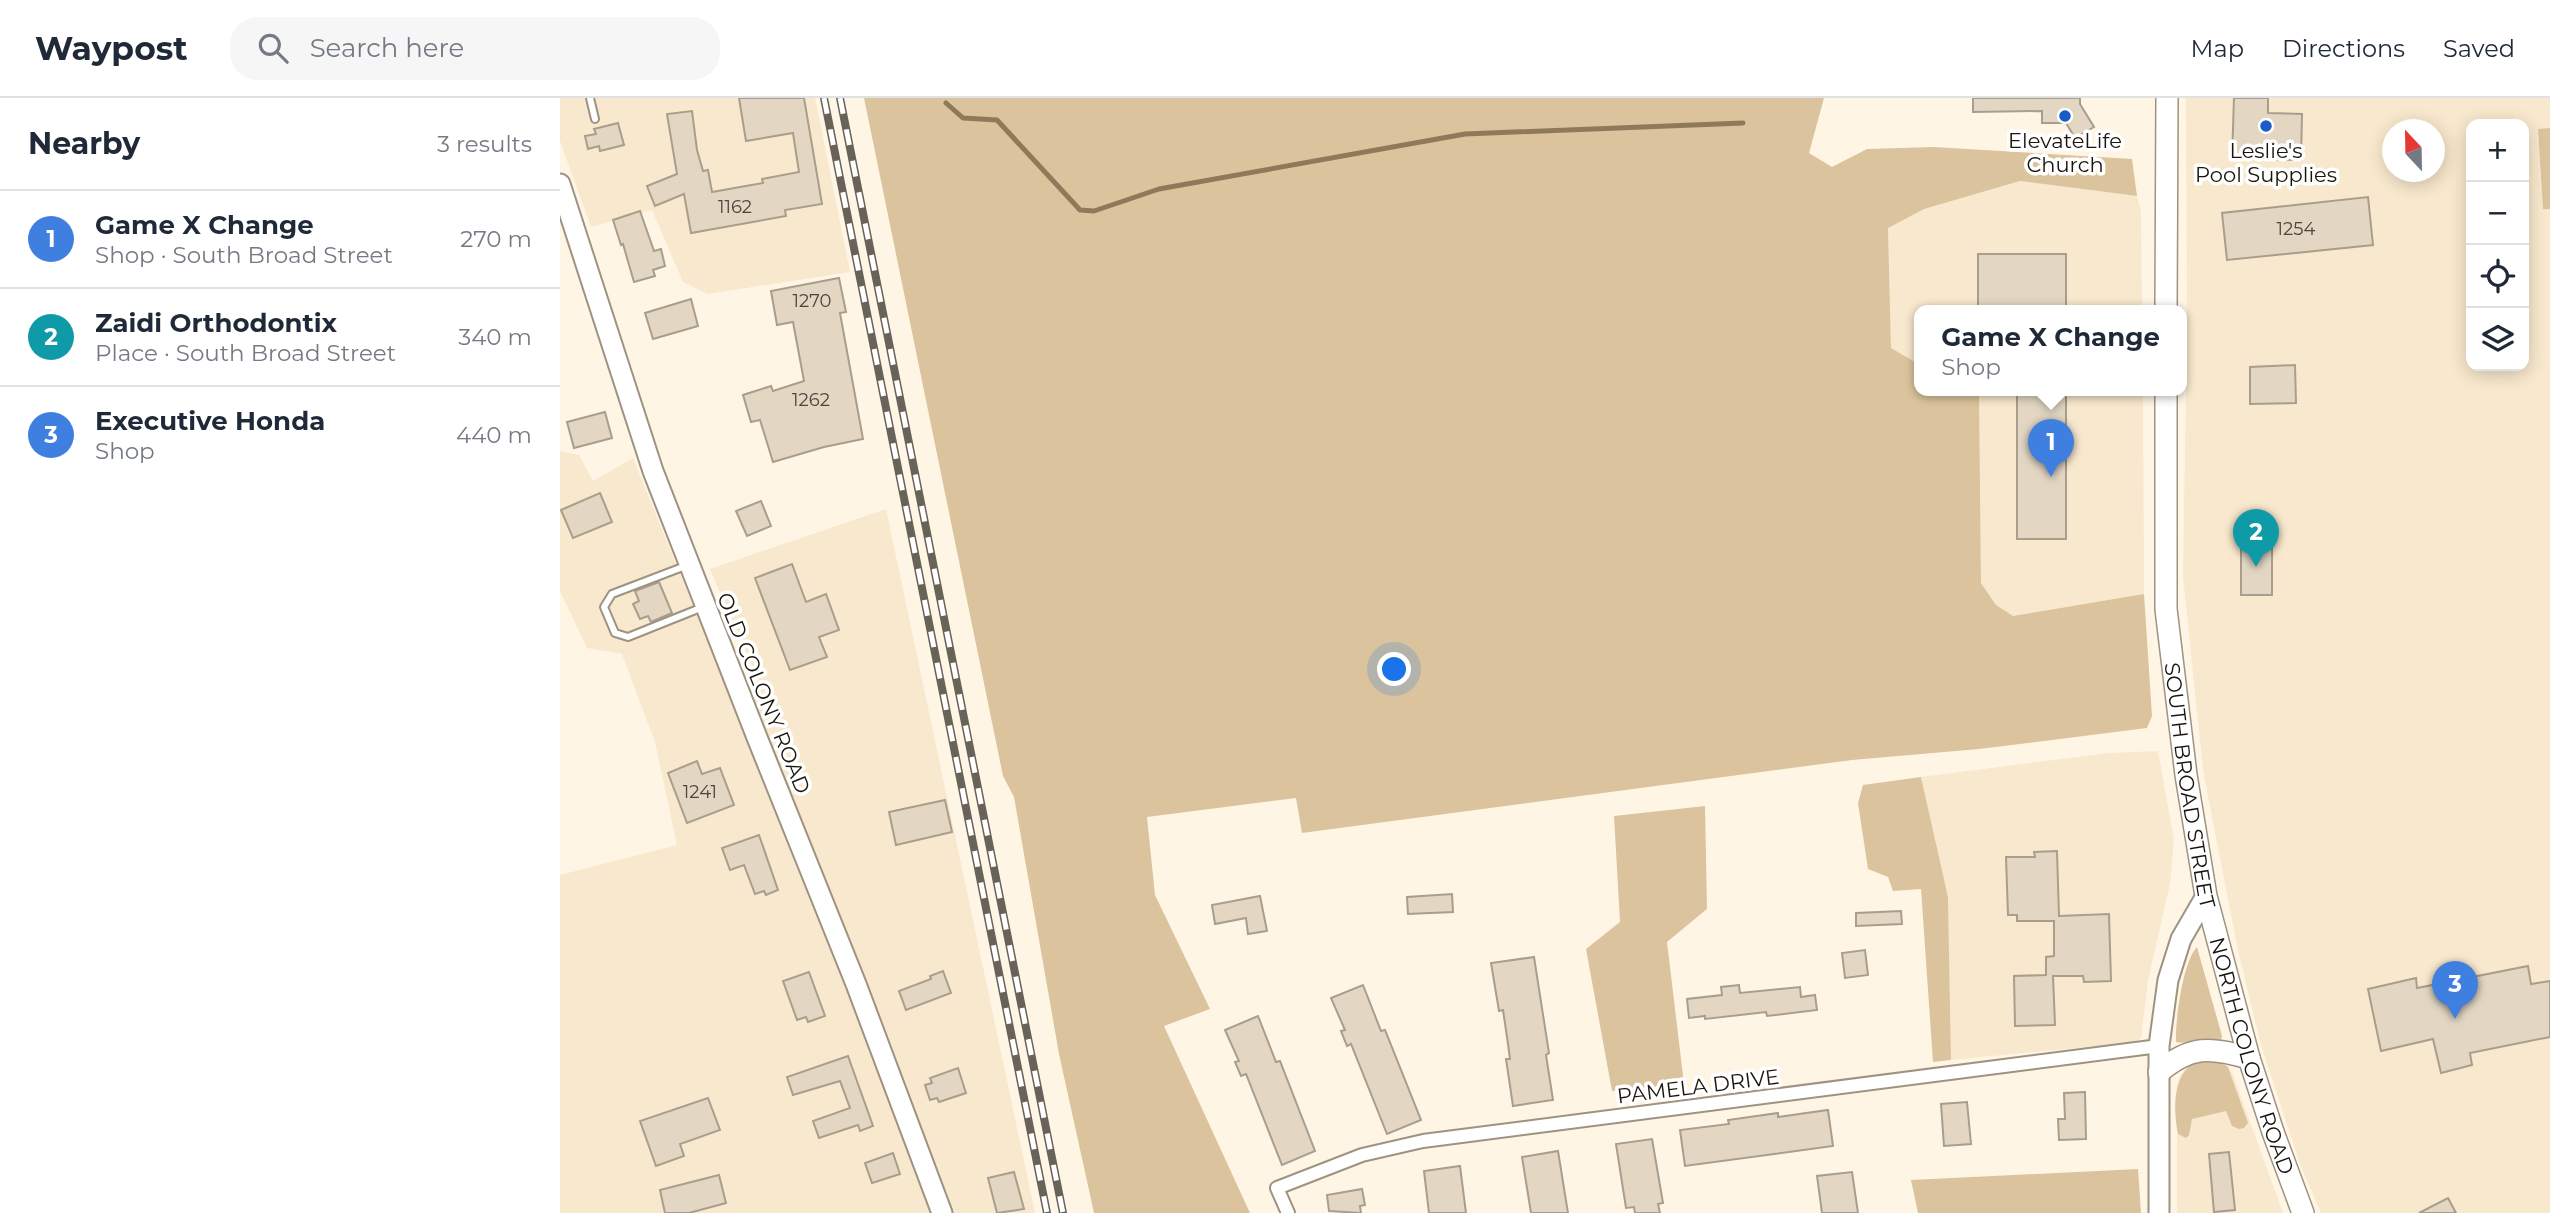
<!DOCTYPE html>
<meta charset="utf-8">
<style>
:root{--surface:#fff;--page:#f6f6f7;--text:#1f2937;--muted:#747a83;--line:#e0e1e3;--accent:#7c3aed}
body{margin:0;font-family:Montserrat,sans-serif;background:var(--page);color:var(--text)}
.controls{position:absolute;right:21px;top:21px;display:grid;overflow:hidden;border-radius:14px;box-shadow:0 4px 18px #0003}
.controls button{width:63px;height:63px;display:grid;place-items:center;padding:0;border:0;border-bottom:2px solid var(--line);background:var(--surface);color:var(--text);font:35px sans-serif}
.compass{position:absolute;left:1822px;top:21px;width:63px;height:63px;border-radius:50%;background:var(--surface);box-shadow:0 4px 18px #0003;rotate:338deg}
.you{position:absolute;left:835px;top:572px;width:24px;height:24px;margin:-18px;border:5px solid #fff;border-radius:50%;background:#1a73e8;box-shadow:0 0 0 10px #1a73e833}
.badge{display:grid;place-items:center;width:46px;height:46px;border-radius:50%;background:var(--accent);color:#fff;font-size:23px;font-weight:700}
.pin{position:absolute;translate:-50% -58px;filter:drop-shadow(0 2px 4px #0008)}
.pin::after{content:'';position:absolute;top:37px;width:24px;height:21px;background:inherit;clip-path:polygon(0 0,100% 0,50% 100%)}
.popup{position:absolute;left:1354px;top:207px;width:273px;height:91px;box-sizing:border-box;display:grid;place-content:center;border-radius:14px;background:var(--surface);filter:drop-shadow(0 2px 5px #0005);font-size:23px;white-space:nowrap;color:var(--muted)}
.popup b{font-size:26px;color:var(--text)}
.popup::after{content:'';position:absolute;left:50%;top:100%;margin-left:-14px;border:14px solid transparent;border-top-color:var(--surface)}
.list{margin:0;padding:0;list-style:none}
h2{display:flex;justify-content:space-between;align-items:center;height:91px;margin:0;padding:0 28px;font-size:30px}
h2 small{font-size:23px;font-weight:400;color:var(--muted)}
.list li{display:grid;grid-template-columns:46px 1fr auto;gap:21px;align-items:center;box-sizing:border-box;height:98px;padding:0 28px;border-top:2px solid var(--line)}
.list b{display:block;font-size:26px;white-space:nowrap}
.list p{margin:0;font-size:23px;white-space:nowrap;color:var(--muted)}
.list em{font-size:23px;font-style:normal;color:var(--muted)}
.icon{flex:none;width:38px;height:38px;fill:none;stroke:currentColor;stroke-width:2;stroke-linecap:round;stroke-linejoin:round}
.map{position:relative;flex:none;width:1990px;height:1115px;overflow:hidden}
header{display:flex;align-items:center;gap:42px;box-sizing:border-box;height:98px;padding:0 35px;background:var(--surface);border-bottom:2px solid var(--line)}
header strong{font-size:33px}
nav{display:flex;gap:38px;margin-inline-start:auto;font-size:24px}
.search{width:490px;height:63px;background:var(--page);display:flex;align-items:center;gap:18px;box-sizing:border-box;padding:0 24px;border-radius:28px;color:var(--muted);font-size:26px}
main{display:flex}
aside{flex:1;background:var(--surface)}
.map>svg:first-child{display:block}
.built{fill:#f8e8cd;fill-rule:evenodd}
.green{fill:#dbc49d}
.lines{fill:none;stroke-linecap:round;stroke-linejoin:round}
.stream{stroke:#8e7a5a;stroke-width:5}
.building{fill:#e3d7c4;stroke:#a99e8c;stroke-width:2}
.service-casing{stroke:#9e9381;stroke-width:10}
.minor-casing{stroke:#9e9381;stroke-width:16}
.secondary-casing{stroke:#9e9381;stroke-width:23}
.primary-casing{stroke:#9e9381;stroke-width:24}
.service{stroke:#fff;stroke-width:6}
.minor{stroke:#fff;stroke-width:12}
.secondary{stroke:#fff;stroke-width:19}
.primary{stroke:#fff;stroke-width:21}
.rail-casing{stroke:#686258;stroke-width:8}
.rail{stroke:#fff;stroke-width:5;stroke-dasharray:16;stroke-linecap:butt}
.poi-dot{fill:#195bc7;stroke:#fff;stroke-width:2.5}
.labels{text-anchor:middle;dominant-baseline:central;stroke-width:7;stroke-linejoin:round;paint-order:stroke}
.number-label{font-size:18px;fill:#4c463c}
.poi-label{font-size:21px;fill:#19150e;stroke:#fff}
.street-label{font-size:21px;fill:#19150e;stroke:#fff}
</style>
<header>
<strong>Waypost</strong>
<div class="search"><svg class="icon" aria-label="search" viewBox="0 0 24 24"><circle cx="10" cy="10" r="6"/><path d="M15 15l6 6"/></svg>Search here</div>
<nav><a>Map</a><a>Directions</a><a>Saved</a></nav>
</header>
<main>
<aside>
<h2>Nearby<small>3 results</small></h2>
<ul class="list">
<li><span class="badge" style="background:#3f7fe0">1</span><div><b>Game X Change</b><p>Shop · South Broad Street</p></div><em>270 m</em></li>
<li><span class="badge" style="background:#0f9aa8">2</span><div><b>Zaidi Orthodontix</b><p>Place · South Broad Street</p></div><em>340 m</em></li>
<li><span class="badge" style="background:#3f7fe0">3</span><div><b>Executive Honda</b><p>Shop</p></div><em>440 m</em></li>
</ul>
</aside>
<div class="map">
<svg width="1990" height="1115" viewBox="0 0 1990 1115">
<rect width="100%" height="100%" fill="#fff5e5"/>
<g class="built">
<path d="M0,0H255L290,174L148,196L123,184L92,112L31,129L0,43Z"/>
<path d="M1626,0H1990V30L1978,31L1983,111H1990V1115H1761L1740,1066L1701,947L1677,848L1643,672L1623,478L1627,231ZM1911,26H1964V268H1911ZM1832,32H1874V74H1832Z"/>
<path d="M1460,83L1577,98L1581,114L1582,213H1360V267L1331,250L1328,129L1364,111Z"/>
<path d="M1419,293H1583L1584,496L1453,518L1436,507L1421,485Z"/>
<path d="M0,353L19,357L33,383L73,360L179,622L199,583L150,471L326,411L475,1115H0V777L117,747L95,644L62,556L27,550L0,493Z"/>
<path d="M1598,653L1614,742L1610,786L1588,882L1581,941L1568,945L1391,962L1388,799L1361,679L1549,655Z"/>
<path d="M1653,962L1668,969L1672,974L1723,1115H1617V990L1620,978L1631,965Z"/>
</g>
<g class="green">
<path d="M304,0H1264L1249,55L1272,69L1307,51L1374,49L1572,61L1577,98L1460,83L1364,111L1328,130L1331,250L1360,267V293H1419L1421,485L1436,507L1453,518L1584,496L1592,618L1587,630L1419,651L1292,662L742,735L736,700L587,719L595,797L650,911L604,928L690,1115H534L499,956L454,699L443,678Z"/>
<path d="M1990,30V111H1983L1978,31Z"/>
<path d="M1361,679L1388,799L1391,962L1373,964L1361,791L1333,793L1328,779L1308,771L1298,705L1303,687Z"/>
<path d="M1145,708L1147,811L1107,844L1124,986L1052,993L1026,851L1060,824L1054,718Z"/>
<path d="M1637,849L1662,938L1661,942C1645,938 1630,947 1616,944C1615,923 1623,863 1637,849Z"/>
<path d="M1641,961L1659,963L1668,969L1688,1025L1684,1030L1679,1031L1672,1028L1666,1013L1632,1021L1629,1037L1626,1040L1618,1036C1613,1009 1612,972 1641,961Z"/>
<path d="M1578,1071L1581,1115H1358L1351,1082Z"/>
</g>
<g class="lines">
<path class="stream" d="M386,5L403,20L437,22L520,112L534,113L599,91L905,36L1183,25"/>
</g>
<g class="building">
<path d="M179,0H244L262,106L225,112L226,118L131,135L124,96L95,108L87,88L117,76L107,16L132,13L137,52L143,73L148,72L152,94L203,85L202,81L239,74L233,35L186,43Z"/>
<path d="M1413,0H1520V6L1534,29L1515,40L1506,25H1482V13L1413,14Z"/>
<path d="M1674,0H1708V15L1742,16L1741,62L1672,61Z"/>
<path d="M58,25L64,47L40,53L39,48L28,51L25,38L36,36L34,31Z"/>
<path d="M1808,99L1813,147L1667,162L1662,115Z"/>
<path d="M80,113L94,153L101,151L105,168L93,172L95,178L74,184L63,146L61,147L53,122Z"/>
<rect x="1418" y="156" width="88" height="57"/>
<path d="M279,180L286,214L280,215L303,341L264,349L213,364L200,322L191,324L183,297L211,288L213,293L244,283L233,224L217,227L211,193Z"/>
<path d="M131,201L138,228L93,241L85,215Z"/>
<path d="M1735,267L1736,305L1690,306V269Z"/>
<rect x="1457" y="293" width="49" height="148"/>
<path d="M45,314L52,340L14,350L7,324Z"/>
<path d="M40,395L52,424L13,440L1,412Z"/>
<path d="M201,403L211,428L187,438L176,413Z"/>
<rect x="1681" y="442" width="31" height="55"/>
<path d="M232,466L246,504L266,496L279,532L259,539L267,559L230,572L195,480Z"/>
<path d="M99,484L112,515L91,524L88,518L80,521L73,506L79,503L75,493Z"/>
<path d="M137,663L142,676L160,670L174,707L127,725L108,675Z"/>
<path d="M385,702L392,734L336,747L329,714Z"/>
<path d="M199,737L218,792L206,797L204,793L195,796L184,767L170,772L162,750Z"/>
<path d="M1497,753L1499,818L1549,816L1551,883L1524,884L1523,878H1493L1495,927L1455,928L1454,878L1486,877V859L1494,858V823H1457V817H1448L1446,759H1475L1474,754Z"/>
<path d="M892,796L893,814L848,816L847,799Z"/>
<path d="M700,798L707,833L688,836L686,820L655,826L652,807Z"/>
<path d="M1341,813L1342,826L1296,828V815Z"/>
<path d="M1305,852L1308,877L1285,880L1282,855Z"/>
<path d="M974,859L989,955L986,957L993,1002L953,1008L946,961H950L948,946L943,912L939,913L931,865Z"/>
<path d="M1968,868L1971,886L1990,883V939L1910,955L1912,967L1881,975L1873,941L1821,953L1808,891L1856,880L1857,890Z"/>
<path d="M383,873L391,895L346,912L339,893L371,881L370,878Z"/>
<path d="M249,874L265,918L248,924L246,919L237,922L223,883Z"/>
<path d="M803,887L821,933L825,932L861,1022L827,1036L791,946L787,948L781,933L785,932L771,900Z"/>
<path d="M1179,887L1180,895L1240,889L1241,899L1255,897L1257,912L1207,918L1206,914L1145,921V918L1129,920L1127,901L1162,897L1161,889Z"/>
<path d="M698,918L716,964L720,963L755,1053L722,1067L686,976L681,978L675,964L679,963L665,932Z"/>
<path d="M288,958L313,1028L300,1033L298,1027L259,1040L253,1023L290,1010L280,983L233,997L227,979Z"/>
<path d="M398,970L406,995L379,1004L377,1000L370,1002L365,987L372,985L370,980Z"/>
<path d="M1525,994L1526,1041L1499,1042L1498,1021H1505L1504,995Z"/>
<path d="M148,1000L160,1032L120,1046L124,1058L96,1068L80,1023Z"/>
<path d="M1407,1004L1411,1046L1384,1048L1381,1006Z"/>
<path d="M1268,1012L1273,1048L1125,1068L1120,1032L1169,1026L1168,1022L1218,1015V1019Z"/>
<path d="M1092,1041L1103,1105L1098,1106L1100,1115H1075L1074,1109L1066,1110L1056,1046Z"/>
<path d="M998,1053L1008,1115H971L962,1059Z"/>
<path d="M1669,1054L1675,1112L1654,1114L1649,1056Z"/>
<path d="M333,1055L340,1076L312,1085L305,1065Z"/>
<path d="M900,1068L906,1115H869L864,1073Z"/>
<path d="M454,1074L464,1111L437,1115L428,1080Z"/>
<path d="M1292,1074L1298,1115H1262L1257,1078Z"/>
<path d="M159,1077L166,1105L129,1115H105L100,1092Z"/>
<path d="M802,1091L805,1107L800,1108L801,1115L769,1113L767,1097Z"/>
<path d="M1888,1100L1896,1115H1859Z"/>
</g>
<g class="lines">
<g class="service-casing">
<g id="service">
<path d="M30,0L35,21"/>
<path d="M128,467L52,496L44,509L55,535L68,539L143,509"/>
</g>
</g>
<g class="minor-casing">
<path id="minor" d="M728,1115L717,1090L802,1057L863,1043L1599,948"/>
</g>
<g class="secondary-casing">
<g id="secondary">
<path d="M0,86L93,373L198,642L296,886L382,1115"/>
<path d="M1599,1115V948L1608,882L1621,841L1646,798"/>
</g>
</g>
<g class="primary-casing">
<g id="primary">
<path d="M1606,213L1607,0"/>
<path id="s1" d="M1606,293V511L1626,677L1646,798L1689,960L1713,1034L1743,1115"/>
<path d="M1599,974C1631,947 1650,949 1689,960"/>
</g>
</g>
<use href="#service" class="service"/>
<use href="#minor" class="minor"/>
<use href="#secondary" class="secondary"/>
<use href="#primary" class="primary"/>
<g class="rail-casing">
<g id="rail">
<path d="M264,0L487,1115"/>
<path d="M280,0L503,1115"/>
</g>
</g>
<use href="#rail" class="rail"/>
</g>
<g class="poi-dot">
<circle cx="1505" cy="18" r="7"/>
<circle cx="1706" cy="28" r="7"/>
</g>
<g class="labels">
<g class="number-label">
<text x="175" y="109">1162</text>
<text x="1736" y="131">1254</text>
<text x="252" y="203">1270</text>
<text x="251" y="302">1262</text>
<text x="140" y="694">1241</text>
</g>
<g class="poi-label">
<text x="1505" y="42">ElevateLife<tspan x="1505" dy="24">Church</tspan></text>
<text x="1706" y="52">Leslie's<tspan x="1706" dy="24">Pool Supplies</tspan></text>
</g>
<g class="street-label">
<text transform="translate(204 595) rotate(68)">OLD COLONY ROAD</text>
<text stroke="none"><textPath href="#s1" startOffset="396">SOUTH BROAD STREET</textPath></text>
<text stroke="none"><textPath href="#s1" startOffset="674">NORTH COLONY ROAD</textPath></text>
<text transform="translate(1138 988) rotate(-7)">PAMELA DRIVE</text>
</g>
</g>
</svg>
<div class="controls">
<button>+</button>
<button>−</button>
<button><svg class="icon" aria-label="locate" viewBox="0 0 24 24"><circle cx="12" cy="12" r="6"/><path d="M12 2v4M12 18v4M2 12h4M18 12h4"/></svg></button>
<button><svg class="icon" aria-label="layers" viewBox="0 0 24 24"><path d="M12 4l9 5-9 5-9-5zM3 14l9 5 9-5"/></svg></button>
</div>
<svg class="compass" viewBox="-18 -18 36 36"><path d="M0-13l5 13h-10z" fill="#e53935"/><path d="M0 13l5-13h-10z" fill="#747a83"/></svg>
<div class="you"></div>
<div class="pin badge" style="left:1491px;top:379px;background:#3f7fe0">1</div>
<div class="popup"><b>Game X Change</b>Shop</div>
<div class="pin badge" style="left:1696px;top:469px;background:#0f9aa8">2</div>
<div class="pin badge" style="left:1895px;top:921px;background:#3f7fe0">3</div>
</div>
</main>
